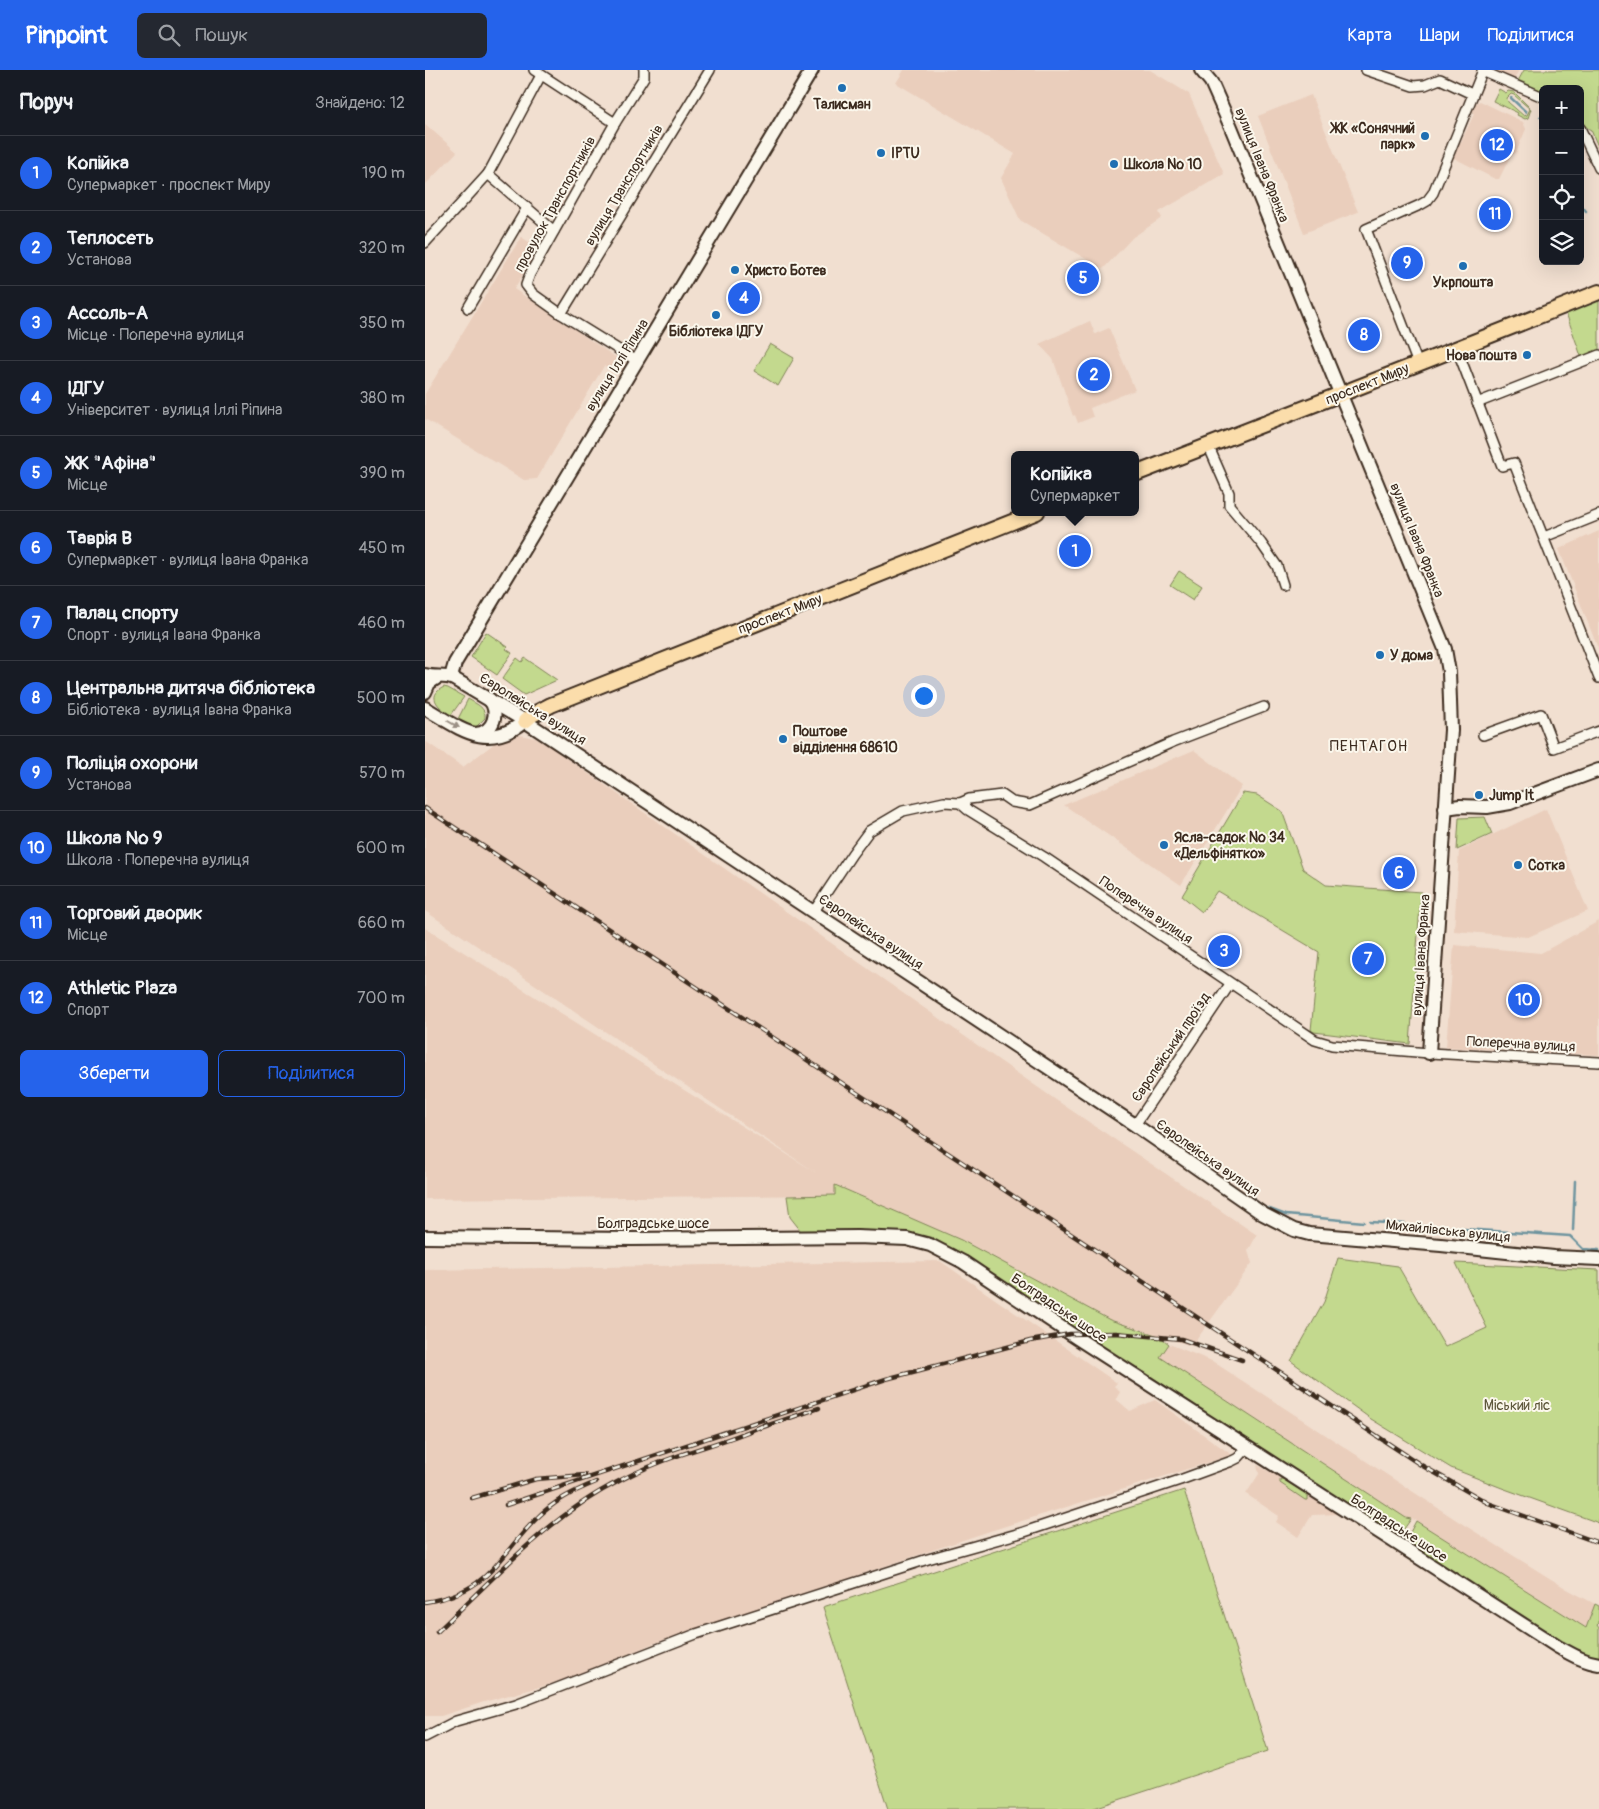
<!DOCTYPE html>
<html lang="uk">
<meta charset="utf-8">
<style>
:root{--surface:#171b24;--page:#242831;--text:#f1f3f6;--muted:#9ea1a6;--line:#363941;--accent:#2563eb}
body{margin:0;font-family:Pangolin,sans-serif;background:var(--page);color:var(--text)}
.controls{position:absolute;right:15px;top:15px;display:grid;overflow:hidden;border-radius:8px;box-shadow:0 5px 20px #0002}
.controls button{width:45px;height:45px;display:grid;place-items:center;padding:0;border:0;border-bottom:1px solid var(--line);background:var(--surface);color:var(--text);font:25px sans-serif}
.you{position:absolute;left:498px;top:625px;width:18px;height:18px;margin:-12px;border:4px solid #fff;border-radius:50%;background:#1a73e8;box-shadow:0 0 0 8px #1a73e833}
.badge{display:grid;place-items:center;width:32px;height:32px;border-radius:50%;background:var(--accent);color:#fff;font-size:16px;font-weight:700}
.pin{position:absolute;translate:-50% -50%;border:2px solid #fff;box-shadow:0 1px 5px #0006}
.popup{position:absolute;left:586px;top:381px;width:128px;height:65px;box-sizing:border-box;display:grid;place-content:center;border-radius:8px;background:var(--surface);filter:drop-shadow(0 1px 4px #0005);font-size:16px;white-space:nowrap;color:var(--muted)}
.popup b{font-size:19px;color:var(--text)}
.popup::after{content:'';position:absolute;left:50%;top:100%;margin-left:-10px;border:10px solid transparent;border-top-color:var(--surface)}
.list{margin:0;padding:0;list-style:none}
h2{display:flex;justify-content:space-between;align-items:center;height:65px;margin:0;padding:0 20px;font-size:21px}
h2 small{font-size:16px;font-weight:400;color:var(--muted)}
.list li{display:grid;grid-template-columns:32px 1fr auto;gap:15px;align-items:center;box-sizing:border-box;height:75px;padding:0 20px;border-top:1px solid var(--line)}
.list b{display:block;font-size:19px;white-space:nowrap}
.list p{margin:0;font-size:16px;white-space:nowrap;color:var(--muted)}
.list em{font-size:16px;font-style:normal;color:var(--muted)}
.actions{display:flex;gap:10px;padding:15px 20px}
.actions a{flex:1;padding:11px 0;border:1px solid var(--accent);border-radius:8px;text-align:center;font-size:18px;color:var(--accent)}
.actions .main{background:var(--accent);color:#fff}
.icon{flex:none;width:28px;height:28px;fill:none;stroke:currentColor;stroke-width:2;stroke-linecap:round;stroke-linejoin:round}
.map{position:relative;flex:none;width:1174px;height:1739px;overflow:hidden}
header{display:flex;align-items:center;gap:30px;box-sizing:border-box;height:70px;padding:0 25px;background:var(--accent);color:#fff}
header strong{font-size:24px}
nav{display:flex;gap:28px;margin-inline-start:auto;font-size:18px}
.search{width:350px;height:45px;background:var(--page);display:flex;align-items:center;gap:12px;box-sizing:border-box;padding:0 18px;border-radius:8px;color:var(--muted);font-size:19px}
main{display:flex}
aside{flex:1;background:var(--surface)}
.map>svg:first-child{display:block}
.built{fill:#eacebc}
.green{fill:#c3d98e;stroke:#7f8256;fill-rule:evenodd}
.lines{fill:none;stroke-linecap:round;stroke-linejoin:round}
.stream{stroke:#70959f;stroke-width:2.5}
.street-casing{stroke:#3b2a1e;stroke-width:12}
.secondary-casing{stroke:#3b2a1e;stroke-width:16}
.primary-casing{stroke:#3b2a1e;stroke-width:18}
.street{stroke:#fbf7ec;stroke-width:9}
.secondary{stroke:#fbf7ec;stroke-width:12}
.primary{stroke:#fbddab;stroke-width:14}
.rail-casing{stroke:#3b2a1e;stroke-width:4.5}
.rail{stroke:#fbf7ec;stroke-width:2.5;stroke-dasharray:8;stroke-linecap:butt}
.oneway{fill:#9b9085}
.poi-dot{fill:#1f6fb2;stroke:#fbf7ec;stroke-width:2}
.labels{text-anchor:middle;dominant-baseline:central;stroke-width:4;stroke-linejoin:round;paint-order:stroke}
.poi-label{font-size:14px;font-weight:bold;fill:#3b2a1e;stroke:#fbf7ec;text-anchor:start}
.street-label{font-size:14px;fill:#3b2a1e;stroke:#fbf7ec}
.park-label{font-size:14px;fill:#5d563a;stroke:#fbf7ec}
.neighbourhood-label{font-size:15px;letter-spacing:1px;fill:#3b2a1e;stroke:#fbf7ec}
</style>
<header>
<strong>Pinpoint</strong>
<div class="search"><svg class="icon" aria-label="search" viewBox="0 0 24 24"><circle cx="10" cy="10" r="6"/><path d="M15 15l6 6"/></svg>Пошук</div>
<nav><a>Карта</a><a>Шари</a><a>Поділитися</a></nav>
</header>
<main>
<aside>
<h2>Поруч<small>Знайдено: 12</small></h2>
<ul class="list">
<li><span class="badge">1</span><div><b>Копійка</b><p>Супермаркет · проспект Миру</p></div><em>190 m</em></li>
<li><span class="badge">2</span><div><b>Теплосеть</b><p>Установа</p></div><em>320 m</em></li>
<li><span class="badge">3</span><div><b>Ассоль-А</b><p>Місце · Поперечна вулиця</p></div><em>350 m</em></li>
<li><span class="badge">4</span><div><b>ІДГУ</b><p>Університет · вулиця Іллі Ріпина</p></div><em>380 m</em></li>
<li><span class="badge">5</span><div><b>ЖК &quot;Афіна&quot;</b><p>Місце</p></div><em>390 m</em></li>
<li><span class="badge">6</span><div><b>Таврія В</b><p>Супермаркет · вулиця Івана Франка</p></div><em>450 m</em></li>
<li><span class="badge">7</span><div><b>Палац спорту</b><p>Спорт · вулиця Івана Франка</p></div><em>460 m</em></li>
<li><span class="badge">8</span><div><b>Центральна дитяча бібліотека</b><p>Бібліотека · вулиця Івана Франка</p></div><em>500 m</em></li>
<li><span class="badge">9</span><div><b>Поліція охорони</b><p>Установа</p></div><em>570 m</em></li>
<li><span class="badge">10</span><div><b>Школа № 9</b><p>Школа · Поперечна вулиця</p></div><em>600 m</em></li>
<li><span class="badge">11</span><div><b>Торговий дворик</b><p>Місце</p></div><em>660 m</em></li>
<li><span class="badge">12</span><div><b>Athletic Plaza</b><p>Спорт</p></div><em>700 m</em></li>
</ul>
<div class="actions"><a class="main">Зберегти</a><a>Поділитися</a></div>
</aside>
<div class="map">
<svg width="1174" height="1739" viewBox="0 0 1174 1739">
<rect width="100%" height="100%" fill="#f1dfd0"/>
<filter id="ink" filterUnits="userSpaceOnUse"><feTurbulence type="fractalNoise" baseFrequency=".02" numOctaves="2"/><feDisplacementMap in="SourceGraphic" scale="10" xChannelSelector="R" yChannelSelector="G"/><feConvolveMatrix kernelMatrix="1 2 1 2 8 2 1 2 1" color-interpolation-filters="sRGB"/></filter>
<g filter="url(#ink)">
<g class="built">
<path d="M479,0H725L764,24L799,104L734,142L737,148L708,167L678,199L595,150L576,108L590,84L471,13Z"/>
<path d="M1066,0H1094L1088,11Z"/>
<path d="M886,25L933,142L879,163L833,46Z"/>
<path d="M1055,31L1098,52L1101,59L1091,83L1086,85L1074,109H1070L1029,88L1028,85L1033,72H1036L1049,44L1047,41L1051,33Z"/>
<path d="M0,54L32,82L0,115Z"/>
<path d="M96,167L114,178L89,219L195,290L187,301L179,296L112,409L99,410L0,349V324Z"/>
<path d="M665,251L670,264L684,258L710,320L665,338L668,347L653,353L650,345L648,346L628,289L614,274Z"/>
<path d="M1174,461V581L1134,479Z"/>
<path d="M95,665L110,668L121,674L631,1030L832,1165L823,1181L827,1193L767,1276L685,1250L536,1170L411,1116L410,1125L0,1129V858L390,1102L0,841V671L38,697L70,673L82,667Z"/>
<path d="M769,680L817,716L756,815L639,735Z"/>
<path d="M1121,739L1163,841L1103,867L1029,861L1034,781Z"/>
<path d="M1174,851V985L1021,977L1029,875L1116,883Z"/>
<path d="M515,1191L692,1313L689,1316L695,1322L691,1329L705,1341L730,1330L807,1385L562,1462L224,1575L148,1608L59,1632L16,1646H0V1200Z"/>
<path d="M744,1274L787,1291L1036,1453L1142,1519L1170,1534L1161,1558L990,1450L981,1448L735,1287Z"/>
<path d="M832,1395L858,1409L914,1444L887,1445L873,1467L851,1452L854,1446L821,1424L834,1404Z"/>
</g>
<g class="green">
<path d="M1099,0H1174V79L1166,60C1151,53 1155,33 1155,19H1118V23L1092,13Z"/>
<path d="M1074,19L1081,23L1083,21L1089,22L1106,39L1103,48L1100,49L1092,45L1093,43L1068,31ZM1086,24L1089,25L1105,39L1102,45L1099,46L1083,32L1082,28Z"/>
<path d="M1174,225V282L1157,289L1140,240Z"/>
<path d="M345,274L369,288L353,316L329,301Z"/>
<path d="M754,501L777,516L768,530L745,515Z"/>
<path d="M61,562L83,577L81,579L87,583L72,605L46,587Z"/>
<path d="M92,588L97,592L100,588L132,610L99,625L77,609Z"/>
<path d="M19,617L23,618L39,627L26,645C15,639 0,626 19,617Z"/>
<path d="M43,629C51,634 61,637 60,648L52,656H45L33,649Z"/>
<path d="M818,723L832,725L857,741L878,799L901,815L996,822L985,974L889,962L886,960L894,882L792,821L777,842L757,826Z"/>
<path d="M1060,747L1067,764L1032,780L1034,748Z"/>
<path d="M410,1115L536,1170L685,1250L734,1266L744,1274L735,1287L981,1448L986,1449L974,1466H969L721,1303L654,1264L530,1180L507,1170L376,1161L365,1147L362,1126L410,1125Z"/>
<path d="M913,1188L973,1196L1020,1277L1062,1258L1031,1193L1174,1200V1453L1077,1418L1026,1398L946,1349L866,1291L899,1232Z"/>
<path d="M855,1409H858L883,1425V1430H880L855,1413Z"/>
<path d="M759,1420L843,1681L666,1739H463L398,1537Z"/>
<path d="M991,1451L1161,1558L1170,1534L1174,1536V1553L1172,1555L1174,1558V1591L1161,1589L981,1473L982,1468Z"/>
</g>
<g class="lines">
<g class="stream">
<path d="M1086,28L1101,42"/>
<path d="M1115,47H1118"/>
<path d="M1155,134L1161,141"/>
<path d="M827,1128L839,1137L861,1145L939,1152"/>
<path d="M945,1152L980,1154"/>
<path d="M993,1156L1145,1166L1158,1179L1174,1180"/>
<path d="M1148,1160L1150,1111"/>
</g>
<g class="street-casing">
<g id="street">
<path d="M109,0L190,53"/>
<path d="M941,0L988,16L1000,15L1015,9L1047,24"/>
<path d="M1057,1L1118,27"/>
<path d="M1155,58L1174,98"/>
<path d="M63,104L129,161"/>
<path d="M0,173L63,104L116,5"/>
<path d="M43,238L102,138"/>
<path d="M136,244L285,0"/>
<path d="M1032,279L1077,396L1089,393L1174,608"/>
<path d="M212,291L136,244L108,224L101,215L105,204L190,53L219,7V0"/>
<path d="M993,294L941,159L995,135L1002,131L1008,123L1058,0"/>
<path d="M1052,333L1174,285"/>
<path d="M783,375L804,423V435L836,473L852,496L858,515"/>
<path d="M1119,467L1174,445"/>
<path d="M1058,665L1116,644L1129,678L1174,661"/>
<path d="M535,733L544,729L577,725L587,732L605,735L748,672L839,637"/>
<path d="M389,841L427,784L444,761L478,741L519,732L535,733L543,740L619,787L890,970L907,975L1004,983L1174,992"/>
<path d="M710,1055L805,914"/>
<path d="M0,1667L31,1651L91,1634L271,1564L503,1489L599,1462L755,1410L807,1391L813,1388L823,1377"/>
</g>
</g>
<g class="secondary-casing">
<g id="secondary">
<path d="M776,0L786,12L806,57L1020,579L1024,602L1026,660L1004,983"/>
<path d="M0,605C10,608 20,605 29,609L100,651L710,1055L838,1144L869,1160L884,1164L1016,1175L1129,1187L1174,1189"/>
<path d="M26,607L30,593L387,0"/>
<path d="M0,622L4,613L13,607"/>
<path d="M0,638C36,659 61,682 100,651"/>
<path d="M51,664C69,662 75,642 64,629"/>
<path d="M1020,738L1035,736L1062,737L1085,733L1174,700"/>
<path d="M0,1167L207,1169L432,1167L482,1169L505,1175L538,1192L652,1268L1133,1577C1146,1584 1159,1592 1174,1594"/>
</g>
</g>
<g class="primary-casing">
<g id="primary">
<path d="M710,404C865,344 1020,284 1174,222"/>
<path d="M100,651L107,645L126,635L612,442"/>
</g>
</g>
<use href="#street" class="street"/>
<use href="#secondary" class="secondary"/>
<use href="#primary" class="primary"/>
<g class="rail-casing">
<g id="rail">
<path d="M0,738L996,1395L1063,1433L1174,1473"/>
<path d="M335,1358L394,1338"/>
<path d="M47,1428L111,1409L160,1405"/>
<path d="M81,1435L461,1309L605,1271L645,1264L691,1263L756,1269L817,1290"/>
<path d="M0,1532C65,1522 71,1489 112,1448C129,1431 149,1421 171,1412"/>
<path d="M12,1562C69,1508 124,1446 196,1410C215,1400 235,1392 255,1385C284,1375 314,1367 341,1354"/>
</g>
</g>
<use href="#rail" class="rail"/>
</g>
<defs><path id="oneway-solid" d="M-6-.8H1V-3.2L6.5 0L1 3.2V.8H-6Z" transform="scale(1.25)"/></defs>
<use class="oneway" href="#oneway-solid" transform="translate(28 654) rotate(30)"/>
</g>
<g class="poi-dot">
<circle cx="417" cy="18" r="5"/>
<circle cx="1000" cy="66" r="5"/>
<circle cx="456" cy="83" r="5"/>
<circle cx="689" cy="94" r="5"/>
<circle cx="1038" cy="196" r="5"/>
<circle cx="310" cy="200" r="5"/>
<circle cx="291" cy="245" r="5"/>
<circle cx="1102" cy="285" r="5"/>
<circle cx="955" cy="585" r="5"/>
<circle cx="358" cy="669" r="5"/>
<circle cx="1054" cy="725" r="5"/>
<circle cx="739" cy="775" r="5"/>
<circle cx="1093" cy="795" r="5"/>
</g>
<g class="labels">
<g class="poi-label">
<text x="417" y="34" text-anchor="middle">Талисман</text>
<text x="990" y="58" text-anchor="end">ЖК «Сонячний<tspan x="990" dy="16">парк»</tspan></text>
<text x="466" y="83">IPTU</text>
<text x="699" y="94">Школа № 10</text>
<text x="320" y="200">Христо Ботев</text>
<text x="1038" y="212" text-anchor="middle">Укрпошта</text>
<text x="291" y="261" text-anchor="middle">Бібліотека ІДГУ</text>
<text x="1092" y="285" text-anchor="end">Нова пошта</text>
<text x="965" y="585">У дома</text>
<text x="368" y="661">Поштове<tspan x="368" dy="16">відділення 68610</tspan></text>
<text x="1064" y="725">Jump It</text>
<text x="749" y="767">Ясла-садок № 34<tspan x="749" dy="16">«Дельфінятко»</tspan></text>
<text x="1103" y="795">Сотка</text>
</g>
<g class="street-label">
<text transform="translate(837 95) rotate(68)">вулиця Івана Франка</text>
<text transform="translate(199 115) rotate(-59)">вулиця Транспортників</text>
<text transform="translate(130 134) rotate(-61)">провулок Транспортників</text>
<text transform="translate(192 295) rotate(-58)">вулиця Іллі Ріпина</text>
<text transform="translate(942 314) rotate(-22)">проспект Миру</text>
<text transform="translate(992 470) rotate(68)">вулиця Івана Франка</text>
<text transform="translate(355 544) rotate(-21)">проспект Миру</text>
<text transform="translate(108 639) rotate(32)">Європейська вулиця</text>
<text transform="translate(721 840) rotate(34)">Поперечна вулиця</text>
<text transform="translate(446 862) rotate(34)">Європейська вулиця</text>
<text transform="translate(996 885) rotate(-86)">вулиця Івана Франка</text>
<text transform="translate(1096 974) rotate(3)">Поперечна вулиця</text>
<text transform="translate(746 977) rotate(-56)">Європейський проїзд</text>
<text transform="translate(783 1088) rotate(35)">Європейська вулиця</text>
<text x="228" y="1153">Болградське шосе</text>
<text transform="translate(1023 1161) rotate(6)">Михайлівська вулиця</text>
<text transform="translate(634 1238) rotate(34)">Болградське шосе</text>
<text transform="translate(974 1458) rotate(33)">Болградське шосе</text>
</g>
<g class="park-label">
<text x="1092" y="1335">Міський ліс</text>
</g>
<g class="neighbourhood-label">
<text x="944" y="676">ПЕНТАГОН</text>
</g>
</g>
</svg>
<div class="controls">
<button>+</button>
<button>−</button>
<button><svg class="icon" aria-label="locate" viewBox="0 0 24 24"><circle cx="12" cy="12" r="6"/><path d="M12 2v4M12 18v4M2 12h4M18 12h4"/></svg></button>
<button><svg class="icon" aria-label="layers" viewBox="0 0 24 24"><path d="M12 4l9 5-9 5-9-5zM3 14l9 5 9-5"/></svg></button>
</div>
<div class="you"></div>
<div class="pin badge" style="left:650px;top:481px">1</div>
<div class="popup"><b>Копійка</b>Супермаркет</div>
<div class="pin badge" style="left:669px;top:305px">2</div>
<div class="pin badge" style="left:799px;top:881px">3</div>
<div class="pin badge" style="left:319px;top:228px">4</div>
<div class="pin badge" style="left:658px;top:208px">5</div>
<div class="pin badge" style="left:974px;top:803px">6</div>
<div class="pin badge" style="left:943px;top:889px">7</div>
<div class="pin badge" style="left:939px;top:265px">8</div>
<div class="pin badge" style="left:982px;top:193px">9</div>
<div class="pin badge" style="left:1099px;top:930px">10</div>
<div class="pin badge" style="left:1070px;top:144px">11</div>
<div class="pin badge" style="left:1072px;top:75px">12</div>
</div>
</main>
